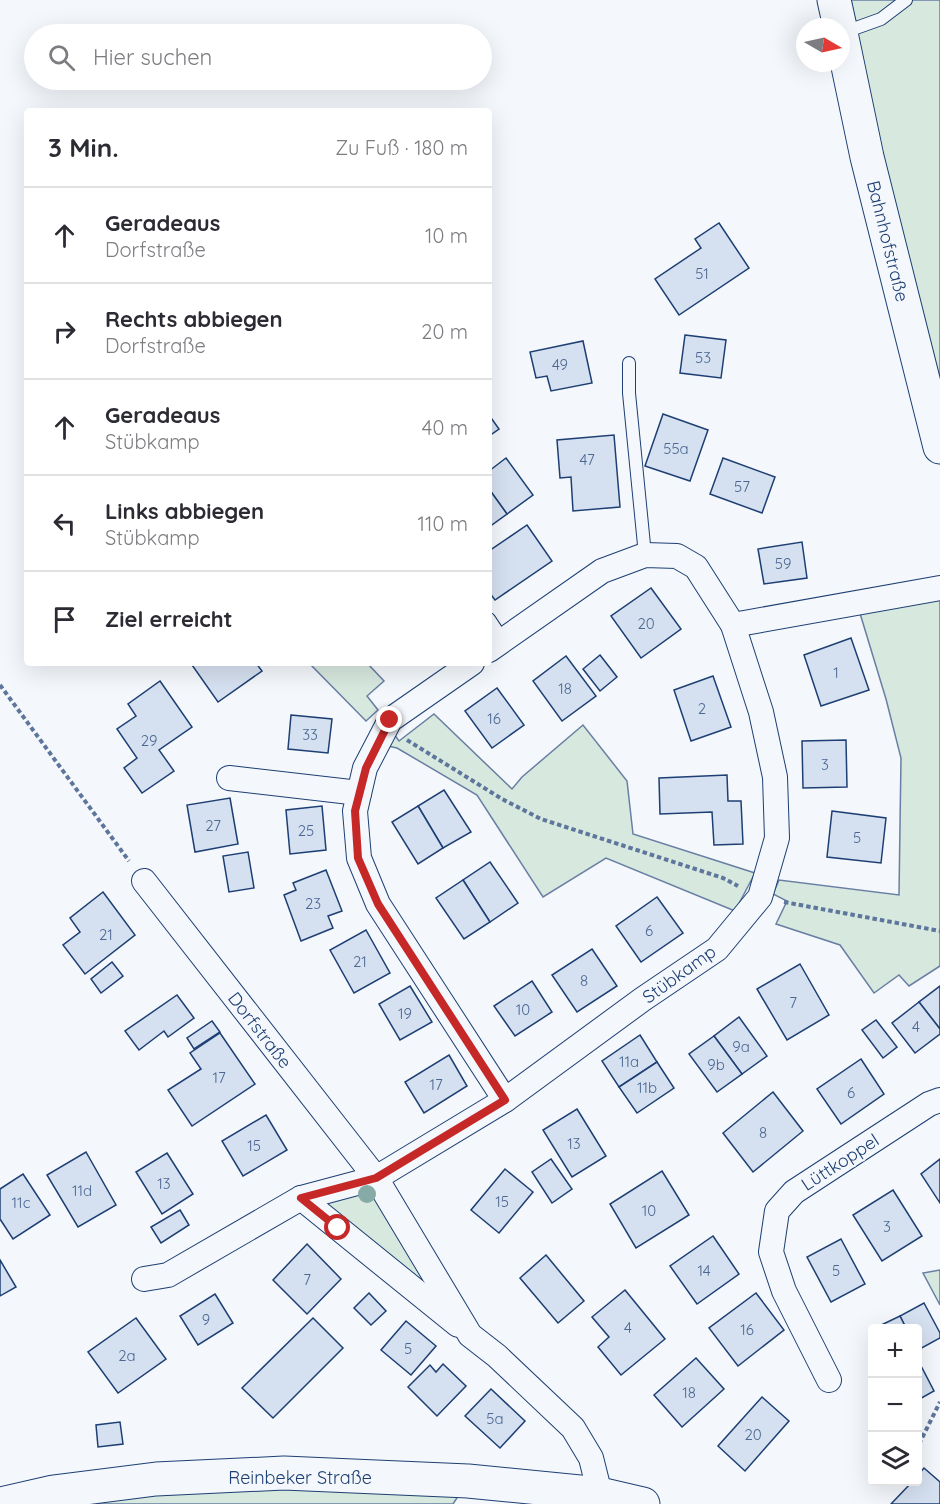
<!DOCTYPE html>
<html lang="de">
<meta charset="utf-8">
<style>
:root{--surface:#fff;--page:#f2f2f3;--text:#2b2b33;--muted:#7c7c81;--line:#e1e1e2}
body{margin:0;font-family:Quicksand,sans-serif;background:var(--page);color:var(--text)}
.controls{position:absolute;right:18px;bottom:18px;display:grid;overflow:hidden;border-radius:6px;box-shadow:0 6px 24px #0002}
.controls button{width:54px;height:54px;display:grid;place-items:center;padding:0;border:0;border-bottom:2px solid var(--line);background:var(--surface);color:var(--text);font:30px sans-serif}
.compass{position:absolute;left:796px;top:18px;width:54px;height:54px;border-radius:50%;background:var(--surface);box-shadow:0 6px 24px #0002;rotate:99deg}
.stop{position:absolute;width:18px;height:18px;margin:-14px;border:4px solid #c62828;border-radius:50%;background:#fff}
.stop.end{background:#c62828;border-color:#fff;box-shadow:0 2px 6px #0008}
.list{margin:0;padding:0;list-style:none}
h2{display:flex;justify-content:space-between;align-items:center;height:78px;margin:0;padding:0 24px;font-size:26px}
h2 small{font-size:20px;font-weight:400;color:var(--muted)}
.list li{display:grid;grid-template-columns:39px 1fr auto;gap:18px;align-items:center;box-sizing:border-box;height:96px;padding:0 24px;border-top:2px solid var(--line)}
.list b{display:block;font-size:22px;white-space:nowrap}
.list p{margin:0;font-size:20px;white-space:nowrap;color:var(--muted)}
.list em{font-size:20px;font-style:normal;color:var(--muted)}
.icon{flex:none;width:33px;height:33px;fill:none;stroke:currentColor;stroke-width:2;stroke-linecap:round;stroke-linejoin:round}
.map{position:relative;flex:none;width:940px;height:1504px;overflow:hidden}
.search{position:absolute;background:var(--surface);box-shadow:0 6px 24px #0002;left:24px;top:24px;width:468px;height:66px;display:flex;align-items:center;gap:15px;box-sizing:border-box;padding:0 21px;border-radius:33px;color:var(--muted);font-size:22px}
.panel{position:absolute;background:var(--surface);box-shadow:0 6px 24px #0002;left:24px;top:108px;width:468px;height:558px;border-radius:6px}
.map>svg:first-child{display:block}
.green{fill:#d7e8df;stroke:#687fa3;stroke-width:1.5}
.building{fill:#d5e0f0;stroke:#1d3f73;stroke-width:1.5}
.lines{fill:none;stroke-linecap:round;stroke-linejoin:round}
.lane-casing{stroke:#1d3f73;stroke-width:14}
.street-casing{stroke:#1d3f73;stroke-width:26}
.secondary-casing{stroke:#1d3f73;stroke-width:35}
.path{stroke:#5e769c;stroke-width:4;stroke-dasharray:4.5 3;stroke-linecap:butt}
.lane{stroke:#f4f7fb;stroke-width:12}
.street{stroke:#f4f7fb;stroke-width:24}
.secondary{stroke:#f4f7fb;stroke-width:33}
.tree{fill:#86aba6}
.route{stroke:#c62828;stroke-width:8}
.labels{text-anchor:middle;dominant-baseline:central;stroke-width:4.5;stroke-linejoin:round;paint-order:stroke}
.number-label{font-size:15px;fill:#4b6792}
.street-label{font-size:18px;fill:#1d3f73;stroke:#f4f7fb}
</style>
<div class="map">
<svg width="940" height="1504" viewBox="0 0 940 1504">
<rect width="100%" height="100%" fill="#f4f7fb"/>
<g class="green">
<path d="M851,0H940V383L880,145Z"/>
<path d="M940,597V966L909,986L899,975L874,993L840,945L776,924L787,901L773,894L779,880L899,895L901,758L886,699L859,610Z"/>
<path d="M309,663H367L384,681L367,696L378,710L366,721Z"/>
<path d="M434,714L512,789L522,777L583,725L627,781L633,834L755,873L735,911L606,858L543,897L477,795L397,748L383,745L391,730L399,741Z"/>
<path d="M373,1182L457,1320L313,1199Z"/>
<path d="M940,1270V1305L923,1273Z"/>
<path d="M468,1481L453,1504H1L53,1492Z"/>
</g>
<g class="building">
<path d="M719,223L749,268L679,315L655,279L701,248L695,239Z"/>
<path d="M685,335L726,340L721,378L680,373Z"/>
<path d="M583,341L592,383L551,391L547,376L536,378L530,352Z"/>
<path d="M663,414L708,430L690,481L645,466Z"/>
<path d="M489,415L499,429L489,436Z"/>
<path d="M614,435L620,507L573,511L571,477L560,478L557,440Z"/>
<path d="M506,458L533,495L507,514L489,489V471Z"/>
<path d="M723,458L775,477L762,513L710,494Z"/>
<path d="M489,489L507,514L489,527Z"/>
<path d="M527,525L552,561L495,600L489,592V551Z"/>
<path d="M802,542L807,578L764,584L758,549Z"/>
<path d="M651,588L681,629L641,658L611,616Z"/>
<path d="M851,638L869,690L821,706L804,655Z"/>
<path d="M600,655L617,677L600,691L583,669Z"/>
<path d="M566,656L596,696L562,721L533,681Z"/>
<path d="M195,663H256L262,671L218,702L192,665Z"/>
<path d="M713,676L731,727L691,741L674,690Z"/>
<path d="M160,681L192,727L159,750L174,771L142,793L124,768L137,758L117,729L136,716L128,704Z"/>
<path d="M497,688L524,725L492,748L465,711Z"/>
<path d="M291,715L332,719L328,753L288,749Z"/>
<path d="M846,740L847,787L803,788L802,741Z"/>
<path d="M727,775L728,801H741L743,844L714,845L712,812L660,814L659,778Z"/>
<path d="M444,790L471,832L443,848L418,806Z"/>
<path d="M230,798L238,844L195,852L187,805Z"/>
<path d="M322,806L326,850L290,854L286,810Z"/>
<path d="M418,806L443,848L418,864L392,822Z"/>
<path d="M832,811L886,818L881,863L827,857Z"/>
<path d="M248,852L254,888L229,892L223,856Z"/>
<path d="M490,862L518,903L490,922L463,880Z"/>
<path d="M326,870L342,911L328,916L333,928L301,941L284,895L296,890L293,883Z"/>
<path d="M463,880L490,922L464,939L436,898Z"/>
<path d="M103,892L135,935L85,974L63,945L80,932L70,918Z"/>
<path d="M657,897L683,933L641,962L616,926Z"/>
<path d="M366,930L390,973L354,993L330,950Z"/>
<path d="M592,949L617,986L577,1012L552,975Z"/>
<path d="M112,962L123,976L101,993L91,979Z"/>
<path d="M800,964L829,1015L787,1040L757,989Z"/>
<path d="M532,981L552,1012L515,1036L494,1006Z"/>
<path d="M410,986L432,1022L400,1040L379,1004Z"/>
<path d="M940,986V1029L919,1002Z"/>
<path d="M177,995L194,1018L168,1037L164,1031L139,1050L125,1031Z"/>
<path d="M919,1002L940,1029V1034L915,1053L892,1023Z"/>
<path d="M739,1017L767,1056L742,1074L714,1036Z"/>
<path d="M876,1020L897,1047L883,1058L862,1030Z"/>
<path d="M212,1021L220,1032L194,1049L187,1038Z"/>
<path d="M220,1033L255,1084L192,1126L168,1090L201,1069L190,1053Z"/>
<path d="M640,1035L657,1062L619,1087L602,1061Z"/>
<path d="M714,1036L742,1074L717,1092L689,1054Z"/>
<path d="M449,1055L467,1086L424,1113L405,1082Z"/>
<path d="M861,1059L884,1094L841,1124L817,1089Z"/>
<path d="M657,1062L674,1088L637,1113L619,1087Z"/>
<path d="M773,1092L803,1131L753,1172L723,1133Z"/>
<path d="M577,1109L606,1156L572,1177L543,1130Z"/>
<path d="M266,1115L287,1150L243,1176L222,1141Z"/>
<path d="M86,1152L116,1205L78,1227L47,1175Z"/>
<path d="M167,1153L193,1194L162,1214L136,1172Z"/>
<path d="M551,1159L572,1189L552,1203L532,1172Z"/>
<path d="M940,1159V1203L921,1174Z"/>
<path d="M505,1169L533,1192L499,1233L471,1210Z"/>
<path d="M662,1171L689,1215L636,1248L610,1204Z"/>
<path d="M23,1174L50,1215L13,1239L0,1219V1189Z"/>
<path d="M893,1190L922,1236L882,1261L853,1215Z"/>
<path d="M180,1210L189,1225L161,1243L151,1227Z"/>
<path d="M713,1236L739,1274L697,1304L670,1266Z"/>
<path d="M841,1239L865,1284L831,1302L807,1257Z"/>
<path d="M307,1244L341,1279L307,1314L273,1280Z"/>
<path d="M546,1255L584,1301L558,1323L520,1278Z"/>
<path d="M0,1260L16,1287L0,1296Z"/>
<path d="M625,1290L665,1339L621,1375L598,1347L609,1337L592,1317Z"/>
<path d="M369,1293L386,1311L371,1325L354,1308Z"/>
<path d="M756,1293L784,1330L738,1366L709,1328Z"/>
<path d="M215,1294L233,1323L198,1345L180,1316Z"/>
<path d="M924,1303L940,1333V1338L918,1350V1328H906L900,1316Z"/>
<path d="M900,1316L906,1328H875Z"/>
<path d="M136,1318L166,1359L118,1393L88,1352Z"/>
<path d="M313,1318L343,1348L273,1418L242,1388Z"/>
<path d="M406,1321L436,1346L411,1375L381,1350Z"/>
<path d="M696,1358L724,1389L682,1427L654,1395Z"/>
<path d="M918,1360L934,1391L918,1400Z"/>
<path d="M443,1364L466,1386L437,1416L408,1387L430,1365L436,1372Z"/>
<path d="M491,1389L525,1421L500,1448L465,1416Z"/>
<path d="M762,1397L789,1421L745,1471L718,1446Z"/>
<path d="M120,1422L123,1444L98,1447L96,1425Z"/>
<path d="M924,1468L940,1482V1504H891L912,1482H918V1475Z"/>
</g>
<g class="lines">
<g class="lane-casing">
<g id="lane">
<path d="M842,33L881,19L906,0"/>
<path d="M629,363V393L645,555"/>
<path d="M489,619L503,640"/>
</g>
</g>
<g class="street-casing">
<g id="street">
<path d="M733,625L940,588"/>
<path d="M472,663L390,720L365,768L355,811L359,858L378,904L505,1100L643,999L717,949L760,897L777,838L775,777L761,712L733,625L696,567L677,556L645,555L602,571L489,650"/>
<path d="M229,778L359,793"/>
<path d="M144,881L376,1178L470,1335L497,1356L573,1428L591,1458L600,1494"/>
<path d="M301,1198L458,1325"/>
<path d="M144,1279L168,1275L301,1198L376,1178L505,1100"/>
<path d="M829,1380L784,1291L771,1252L777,1211L794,1192L929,1104L940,1100"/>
</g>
</g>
<g class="secondary-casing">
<g id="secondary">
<path d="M834,0L840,27"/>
<path d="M841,33L867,157L940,447"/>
<path d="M1,1504L53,1492L156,1479L284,1473L468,1481L600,1494L643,1504"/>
</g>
</g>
<g class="path">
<path d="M0,685L129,861"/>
<path d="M407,740L502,799L541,819L723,878L738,886"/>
<path d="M784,902L940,931"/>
<path d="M919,1444L940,1402"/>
</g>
<use href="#lane" class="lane"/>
<use href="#street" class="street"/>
<use href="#secondary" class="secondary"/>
</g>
<circle class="tree" cx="367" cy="1194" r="9"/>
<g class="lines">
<path class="route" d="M338,1228L301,1198L376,1178L505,1100L378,904L358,858L355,811L366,768L390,720"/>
</g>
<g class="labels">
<g class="number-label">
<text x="702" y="273">51</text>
<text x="703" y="357">53</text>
<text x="560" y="364">49</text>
<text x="676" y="448">55a</text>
<text x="587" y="459">47</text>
<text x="742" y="486">57</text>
<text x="783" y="563">59</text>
<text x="646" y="623">20</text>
<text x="836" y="672">1</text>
<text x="565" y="688">18</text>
<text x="702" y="708">2</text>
<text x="494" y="718">16</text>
<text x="310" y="734">33</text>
<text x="149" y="740">29</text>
<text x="825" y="764">3</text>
<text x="213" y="825">27</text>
<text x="306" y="830">25</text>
<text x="857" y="837">5</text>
<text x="313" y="903">23</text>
<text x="649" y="930">6</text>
<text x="106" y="934">21</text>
<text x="360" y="961">21</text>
<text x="584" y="980">8</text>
<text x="793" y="1002">7</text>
<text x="523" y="1009">10</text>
<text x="405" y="1013">19</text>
<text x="916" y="1026">4</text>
<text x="741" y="1046">9a</text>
<text x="629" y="1061">11a</text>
<text x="716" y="1064">9b</text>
<text x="219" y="1077">17</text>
<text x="436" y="1084">17</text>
<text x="647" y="1087">11b</text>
<text x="851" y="1092">6</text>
<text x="763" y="1132">8</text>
<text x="574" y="1143">13</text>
<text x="254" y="1145">15</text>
<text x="164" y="1183">13</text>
<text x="82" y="1190">11d</text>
<text x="502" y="1201">15</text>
<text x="21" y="1202">11c</text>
<text x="649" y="1210">10</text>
<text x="887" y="1226">3</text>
<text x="704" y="1270">14</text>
<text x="836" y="1270">5</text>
<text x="307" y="1279">7</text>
<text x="206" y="1319">9</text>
<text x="628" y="1327">4</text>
<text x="747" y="1329">16</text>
<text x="408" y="1348">5</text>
<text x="127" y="1355">2a</text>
<text x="689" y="1392">18</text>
<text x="495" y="1418">5a</text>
<text x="753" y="1434">20</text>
</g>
<g class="street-label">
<text transform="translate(888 241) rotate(76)">Bahnhofstraße</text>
<text transform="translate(679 974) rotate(-36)">Stübkamp</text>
<text transform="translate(260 1030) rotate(52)">Dorfstraße</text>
<text transform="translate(840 1162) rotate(-33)">Lüttkoppel</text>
<text x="300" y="1477">Reinbeker Straße</text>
</g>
</g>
</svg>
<div class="controls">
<button>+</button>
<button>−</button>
<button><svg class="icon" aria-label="layers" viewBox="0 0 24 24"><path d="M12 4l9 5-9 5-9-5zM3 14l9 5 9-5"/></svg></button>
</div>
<svg class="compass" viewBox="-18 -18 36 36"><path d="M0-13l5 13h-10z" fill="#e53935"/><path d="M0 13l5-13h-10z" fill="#7c7c81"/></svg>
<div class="stop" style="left:338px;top:1228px"></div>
<div class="stop end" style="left:390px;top:720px"></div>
<div class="search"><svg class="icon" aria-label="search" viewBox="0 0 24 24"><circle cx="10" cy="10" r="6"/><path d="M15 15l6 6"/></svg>Hier suchen</div>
<section class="panel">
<h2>3 Min.<small>Zu Fuß · 180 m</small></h2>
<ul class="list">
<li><svg class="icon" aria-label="ahead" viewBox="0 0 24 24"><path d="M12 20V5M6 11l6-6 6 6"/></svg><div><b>Geradeaus</b><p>Dorfstraße</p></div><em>10 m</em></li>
<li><svg class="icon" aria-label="right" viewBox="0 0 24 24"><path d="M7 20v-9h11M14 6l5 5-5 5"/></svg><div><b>Rechts abbiegen</b><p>Dorfstraße</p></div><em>20 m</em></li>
<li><svg class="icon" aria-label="ahead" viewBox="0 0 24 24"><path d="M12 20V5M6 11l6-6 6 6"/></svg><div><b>Geradeaus</b><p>Stübkamp</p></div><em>40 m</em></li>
<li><svg class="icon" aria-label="left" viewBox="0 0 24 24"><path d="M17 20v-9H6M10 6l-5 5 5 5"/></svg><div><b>Links abbiegen</b><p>Stübkamp</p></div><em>110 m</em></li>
<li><svg class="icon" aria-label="arrive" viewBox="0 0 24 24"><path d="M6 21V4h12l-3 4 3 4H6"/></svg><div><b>Ziel erreicht</b></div></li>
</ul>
</section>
</div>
